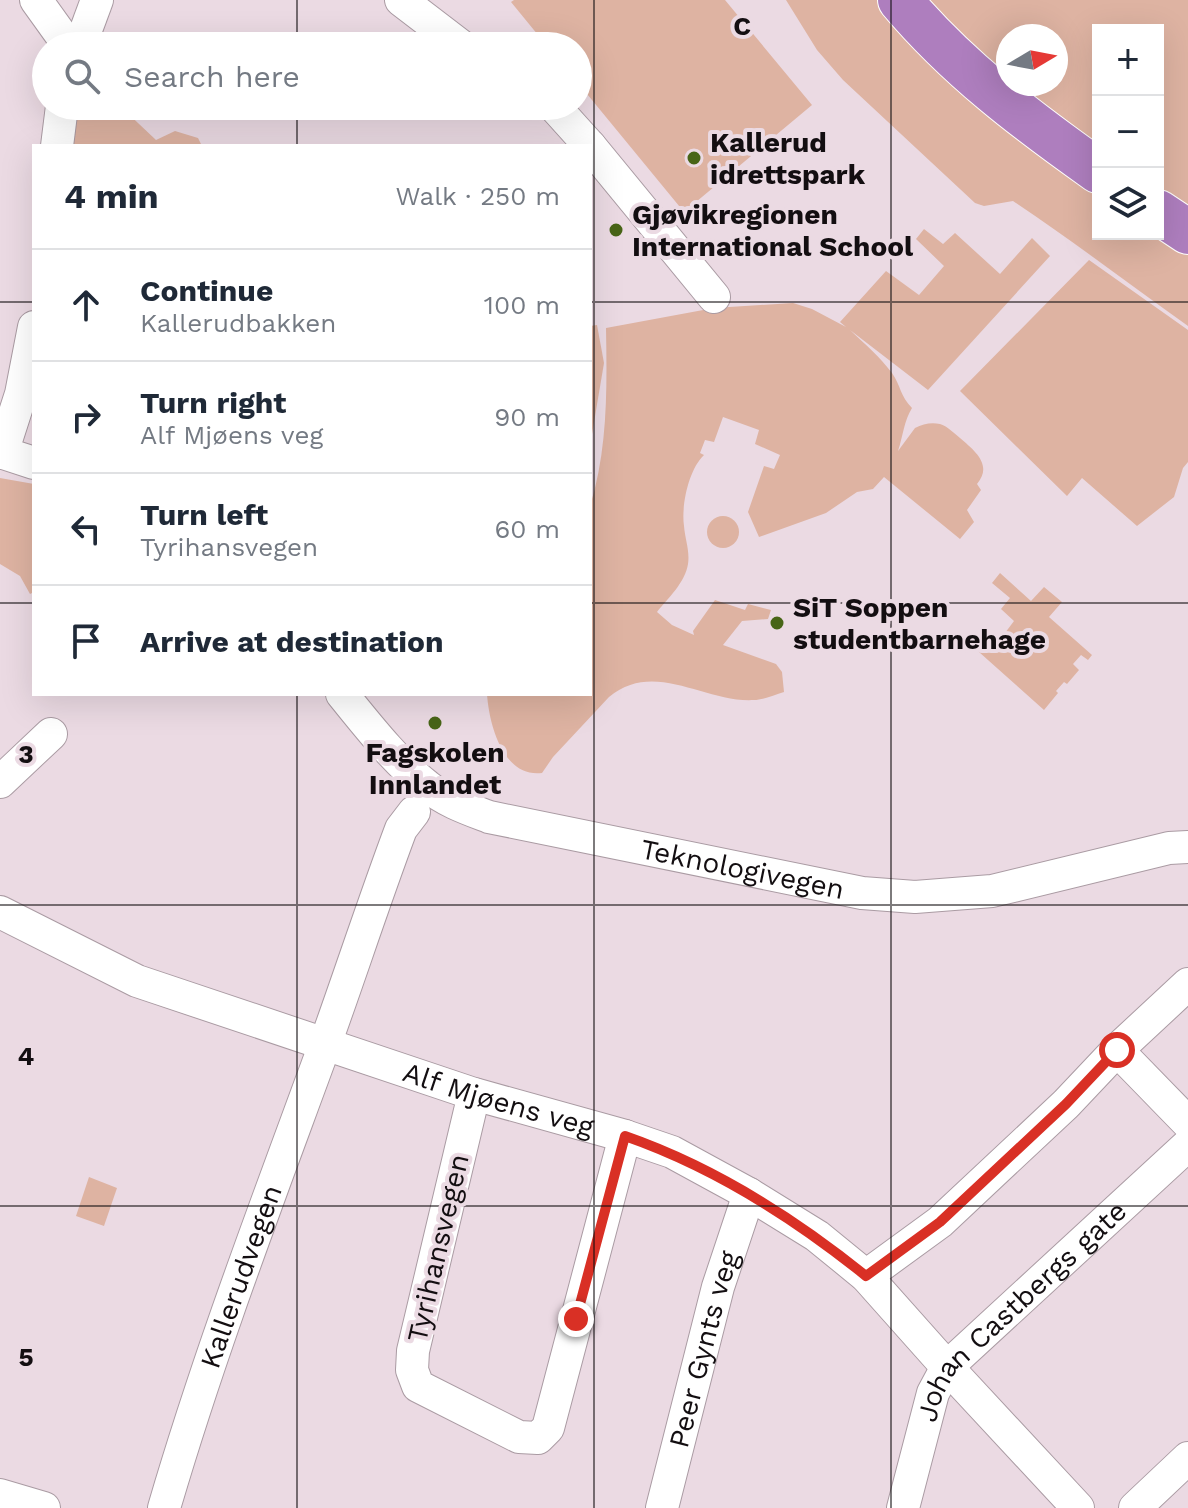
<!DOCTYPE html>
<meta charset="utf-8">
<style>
:root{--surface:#fff;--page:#f6f6f7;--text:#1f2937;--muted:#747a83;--line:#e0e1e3}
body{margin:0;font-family:"Work Sans",sans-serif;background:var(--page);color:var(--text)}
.controls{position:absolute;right:24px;top:24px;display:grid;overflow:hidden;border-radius:0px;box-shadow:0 8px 32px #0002}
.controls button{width:72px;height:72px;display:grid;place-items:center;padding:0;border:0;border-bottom:2px solid var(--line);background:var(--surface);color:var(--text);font:40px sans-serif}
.compass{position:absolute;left:996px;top:24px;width:72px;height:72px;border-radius:50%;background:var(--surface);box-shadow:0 8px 32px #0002;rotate:80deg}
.stop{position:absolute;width:24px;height:24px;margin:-18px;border:6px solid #d93025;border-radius:50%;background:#fff}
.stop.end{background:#d93025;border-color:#fff;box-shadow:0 2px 8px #0008}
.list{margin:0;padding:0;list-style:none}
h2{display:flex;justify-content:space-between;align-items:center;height:104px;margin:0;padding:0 32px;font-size:34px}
h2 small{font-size:26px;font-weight:400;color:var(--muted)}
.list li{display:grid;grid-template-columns:52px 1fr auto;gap:24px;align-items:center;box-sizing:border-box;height:112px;padding:0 32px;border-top:2px solid var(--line)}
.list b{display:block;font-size:30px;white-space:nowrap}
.list p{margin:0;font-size:26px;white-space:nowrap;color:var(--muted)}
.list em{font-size:26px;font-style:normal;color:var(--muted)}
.icon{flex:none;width:44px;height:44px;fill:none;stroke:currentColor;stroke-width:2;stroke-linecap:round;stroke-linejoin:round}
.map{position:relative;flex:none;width:1188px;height:1508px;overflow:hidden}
.search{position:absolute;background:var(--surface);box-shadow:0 8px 32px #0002;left:32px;top:32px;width:560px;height:88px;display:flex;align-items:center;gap:20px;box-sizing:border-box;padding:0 28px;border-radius:44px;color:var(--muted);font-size:30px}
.panel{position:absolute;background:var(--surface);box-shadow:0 8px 32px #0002;left:32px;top:144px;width:560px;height:552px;border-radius:0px}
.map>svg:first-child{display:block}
.green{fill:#deb3a2;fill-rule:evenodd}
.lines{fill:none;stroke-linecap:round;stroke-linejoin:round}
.minor-casing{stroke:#aa9ba3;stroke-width:34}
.highway-casing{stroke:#fff;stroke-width:46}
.minor{stroke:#fff;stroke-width:32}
.highway{stroke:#ae7ebe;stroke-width:44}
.route{stroke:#d93025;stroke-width:10}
.grid{fill:none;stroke:#130e11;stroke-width:2;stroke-opacity:0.55}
.poi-dot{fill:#486517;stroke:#ebdae3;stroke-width:3}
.labels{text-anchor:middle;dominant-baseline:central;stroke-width:8;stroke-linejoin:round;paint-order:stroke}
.poi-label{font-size:28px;font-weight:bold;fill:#130e11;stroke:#ebdae3;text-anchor:start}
.street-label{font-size:28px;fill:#130e11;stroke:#ebdae3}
.grid-label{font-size:26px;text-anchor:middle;font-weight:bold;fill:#130e11;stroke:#ebdae3;stroke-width:8;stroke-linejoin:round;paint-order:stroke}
</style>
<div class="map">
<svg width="1188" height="1508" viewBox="0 0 1188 1508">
<rect width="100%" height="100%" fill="#ebdae3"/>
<g class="green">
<path d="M514,0H725L812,105L684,212L578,83V46H547L511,2Z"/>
<path d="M786,0H1188V326C1129,284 1073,241 1013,201L984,206L975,203L843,80L817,50ZM1098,30H1158V234H1098ZM1008,36H1056V84H1008Z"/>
<path d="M73,106H120L156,140L175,131L198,138L202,146H68Z"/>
<path d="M924,229L943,244L955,233L1000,274L1032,238L1050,256L928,390L850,330C865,344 880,357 892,373C901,386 900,396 912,408C904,421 903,436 898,451L915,428C923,424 931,422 940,424C947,426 954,433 960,438C975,451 993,465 977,484L981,490L967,510L974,522L960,539L884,477L873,489L857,492L826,513L759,537L748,512L764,466L774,469L780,455L755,444L759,430L723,417L714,442L705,440L700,453L704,455C689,469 681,505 684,526C685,539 690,551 688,564C685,583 668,598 657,612L672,625L694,635L693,631L715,600L745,610L748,604L771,610L768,619L742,621L723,645L776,664L782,672L784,692C774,695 763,700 754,700C704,703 655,659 609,697L553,757L542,773C503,778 489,724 487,694H590V506C608,449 607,387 606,328L714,308L793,303L812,309L846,327L840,322L886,271L919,295L944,266L916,239Z"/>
<path d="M1089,260L1188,330V462L1183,468L1174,497L1137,526L1082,478L1067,496L960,391Z"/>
<path d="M597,325L604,363L590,446V326Z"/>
<path d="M0,478L34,484V592L30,594L20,576L0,564Z"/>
<circle cx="723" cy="532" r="16"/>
<path d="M1000,573L1031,601L1044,587L1062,602L1049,617L1092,655L1088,660L1081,655L1073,664L1079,670L1067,684L1064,682L1056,691L1058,693L1044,710L970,644L977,636L993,649L1014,621L1001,609L1010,598L992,583Z"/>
<path d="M89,1177L117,1188L104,1226L76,1216Z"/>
</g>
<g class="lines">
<g class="minor-casing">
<g id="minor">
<path d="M36,0L69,46"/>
<path d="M401,0L461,46"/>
<path d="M80,46L97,0"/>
<path d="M554,106L590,146"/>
<path d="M57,146L62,106"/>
<path d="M590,146L714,297"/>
<path d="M0,452L34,463"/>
<path d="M2,453L21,394L34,327"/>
<path id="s1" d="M342,694C368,726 395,761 427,786C445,801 468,809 489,817L862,893L915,897L992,891L1169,848L1188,847"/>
<path d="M0,782L51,734"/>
<path id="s2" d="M0,912L137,981L474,1094L625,1136L672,1152L749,1194L817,1236L866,1276L947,1367L1078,1508"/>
<path d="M1117,1050L1188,1123"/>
<path d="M474,1094L413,1351L412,1370L418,1386L519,1437L538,1438L548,1428L625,1136"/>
<path d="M866,1276L940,1222L1066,1104L1117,1050L1188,984"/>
<path d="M0,1495L44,1508"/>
<path id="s3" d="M164,1508C210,1351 268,1200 324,1047C350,975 374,901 401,829L414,812"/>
<path id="s4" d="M662,1508L718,1287L749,1194"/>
<path id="s5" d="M903,1508L933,1393L947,1367L1188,1145"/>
<path d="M1135,1508L1188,1458"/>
</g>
</g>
<g class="highway-casing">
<g id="highway">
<path d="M900,0C957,68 1026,120 1098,171"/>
<path d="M1158,212L1188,232"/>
</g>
</g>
<use href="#minor" class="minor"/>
<use href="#highway" class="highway"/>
</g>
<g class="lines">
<path class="route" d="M576,1319L625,1136C714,1167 793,1217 866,1276L940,1222L1066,1104L1117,1050"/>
</g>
<path class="grid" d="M297,0V46M594,0V1508M891,0V1508M297,106V146M0,302H34M590,302H1188M0,603H34M590,603H1188M297,694V1508M0,905H1188M0,1206H1188"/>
<g class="poi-dot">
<circle cx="694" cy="158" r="8"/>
<circle cx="616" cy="230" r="8"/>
<circle cx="777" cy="623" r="8"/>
<circle cx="435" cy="723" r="8"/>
</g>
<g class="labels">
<g class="poi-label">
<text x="710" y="142">Kallerud<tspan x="710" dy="32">idrettspark</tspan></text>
<text x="632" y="214">Gjøvikregionen<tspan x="632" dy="32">International School</tspan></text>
<text x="793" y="607">SiT Soppen<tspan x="793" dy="32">studentbarnehage</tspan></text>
<text x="435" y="752" text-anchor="middle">Fagskolen<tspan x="435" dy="32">Innlandet</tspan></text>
</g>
<g class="street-label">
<text stroke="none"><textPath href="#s1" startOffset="454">Teknologivegen</textPath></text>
<text stroke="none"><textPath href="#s2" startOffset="534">Alf Mjøens veg</textPath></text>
<text transform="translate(438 1248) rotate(-77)">Tyrihansvegen</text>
<text stroke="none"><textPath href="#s3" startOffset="244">Kallerudvegen</textPath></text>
<text stroke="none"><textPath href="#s5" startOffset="238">Johan Castbergs gate</textPath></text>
<text stroke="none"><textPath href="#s4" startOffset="164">Peer Gynts veg</textPath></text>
</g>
</g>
<g class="grid-label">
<text x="742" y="35">C</text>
<text x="26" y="763">3</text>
<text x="26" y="1065">4</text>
<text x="26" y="1366">5</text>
</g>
</svg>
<div class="controls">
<button>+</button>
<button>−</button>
<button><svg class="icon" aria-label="layers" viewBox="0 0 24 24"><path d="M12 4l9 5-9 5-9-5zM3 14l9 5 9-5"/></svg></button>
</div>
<svg class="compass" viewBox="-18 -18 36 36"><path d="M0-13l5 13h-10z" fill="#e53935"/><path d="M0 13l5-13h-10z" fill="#747a83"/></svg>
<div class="stop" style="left:1117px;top:1050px"></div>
<div class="stop end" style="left:576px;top:1319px"></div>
<div class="search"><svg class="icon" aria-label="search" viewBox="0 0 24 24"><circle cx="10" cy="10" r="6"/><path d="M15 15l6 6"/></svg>Search here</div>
<section class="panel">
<h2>4 min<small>Walk · 250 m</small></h2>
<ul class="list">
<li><svg class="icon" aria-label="ahead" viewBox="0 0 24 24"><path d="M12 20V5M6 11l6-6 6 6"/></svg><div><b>Continue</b><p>Kallerudbakken</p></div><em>100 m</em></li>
<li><svg class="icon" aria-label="right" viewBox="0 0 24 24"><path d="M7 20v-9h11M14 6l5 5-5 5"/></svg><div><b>Turn right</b><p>Alf Mjøens veg</p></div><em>90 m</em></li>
<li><svg class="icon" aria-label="left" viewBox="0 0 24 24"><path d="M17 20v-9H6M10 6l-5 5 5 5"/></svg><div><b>Turn left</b><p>Tyrihansvegen</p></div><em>60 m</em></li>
<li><svg class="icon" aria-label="arrive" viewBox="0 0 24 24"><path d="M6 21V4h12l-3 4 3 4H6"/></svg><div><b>Arrive at destination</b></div></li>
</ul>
</section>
</div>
